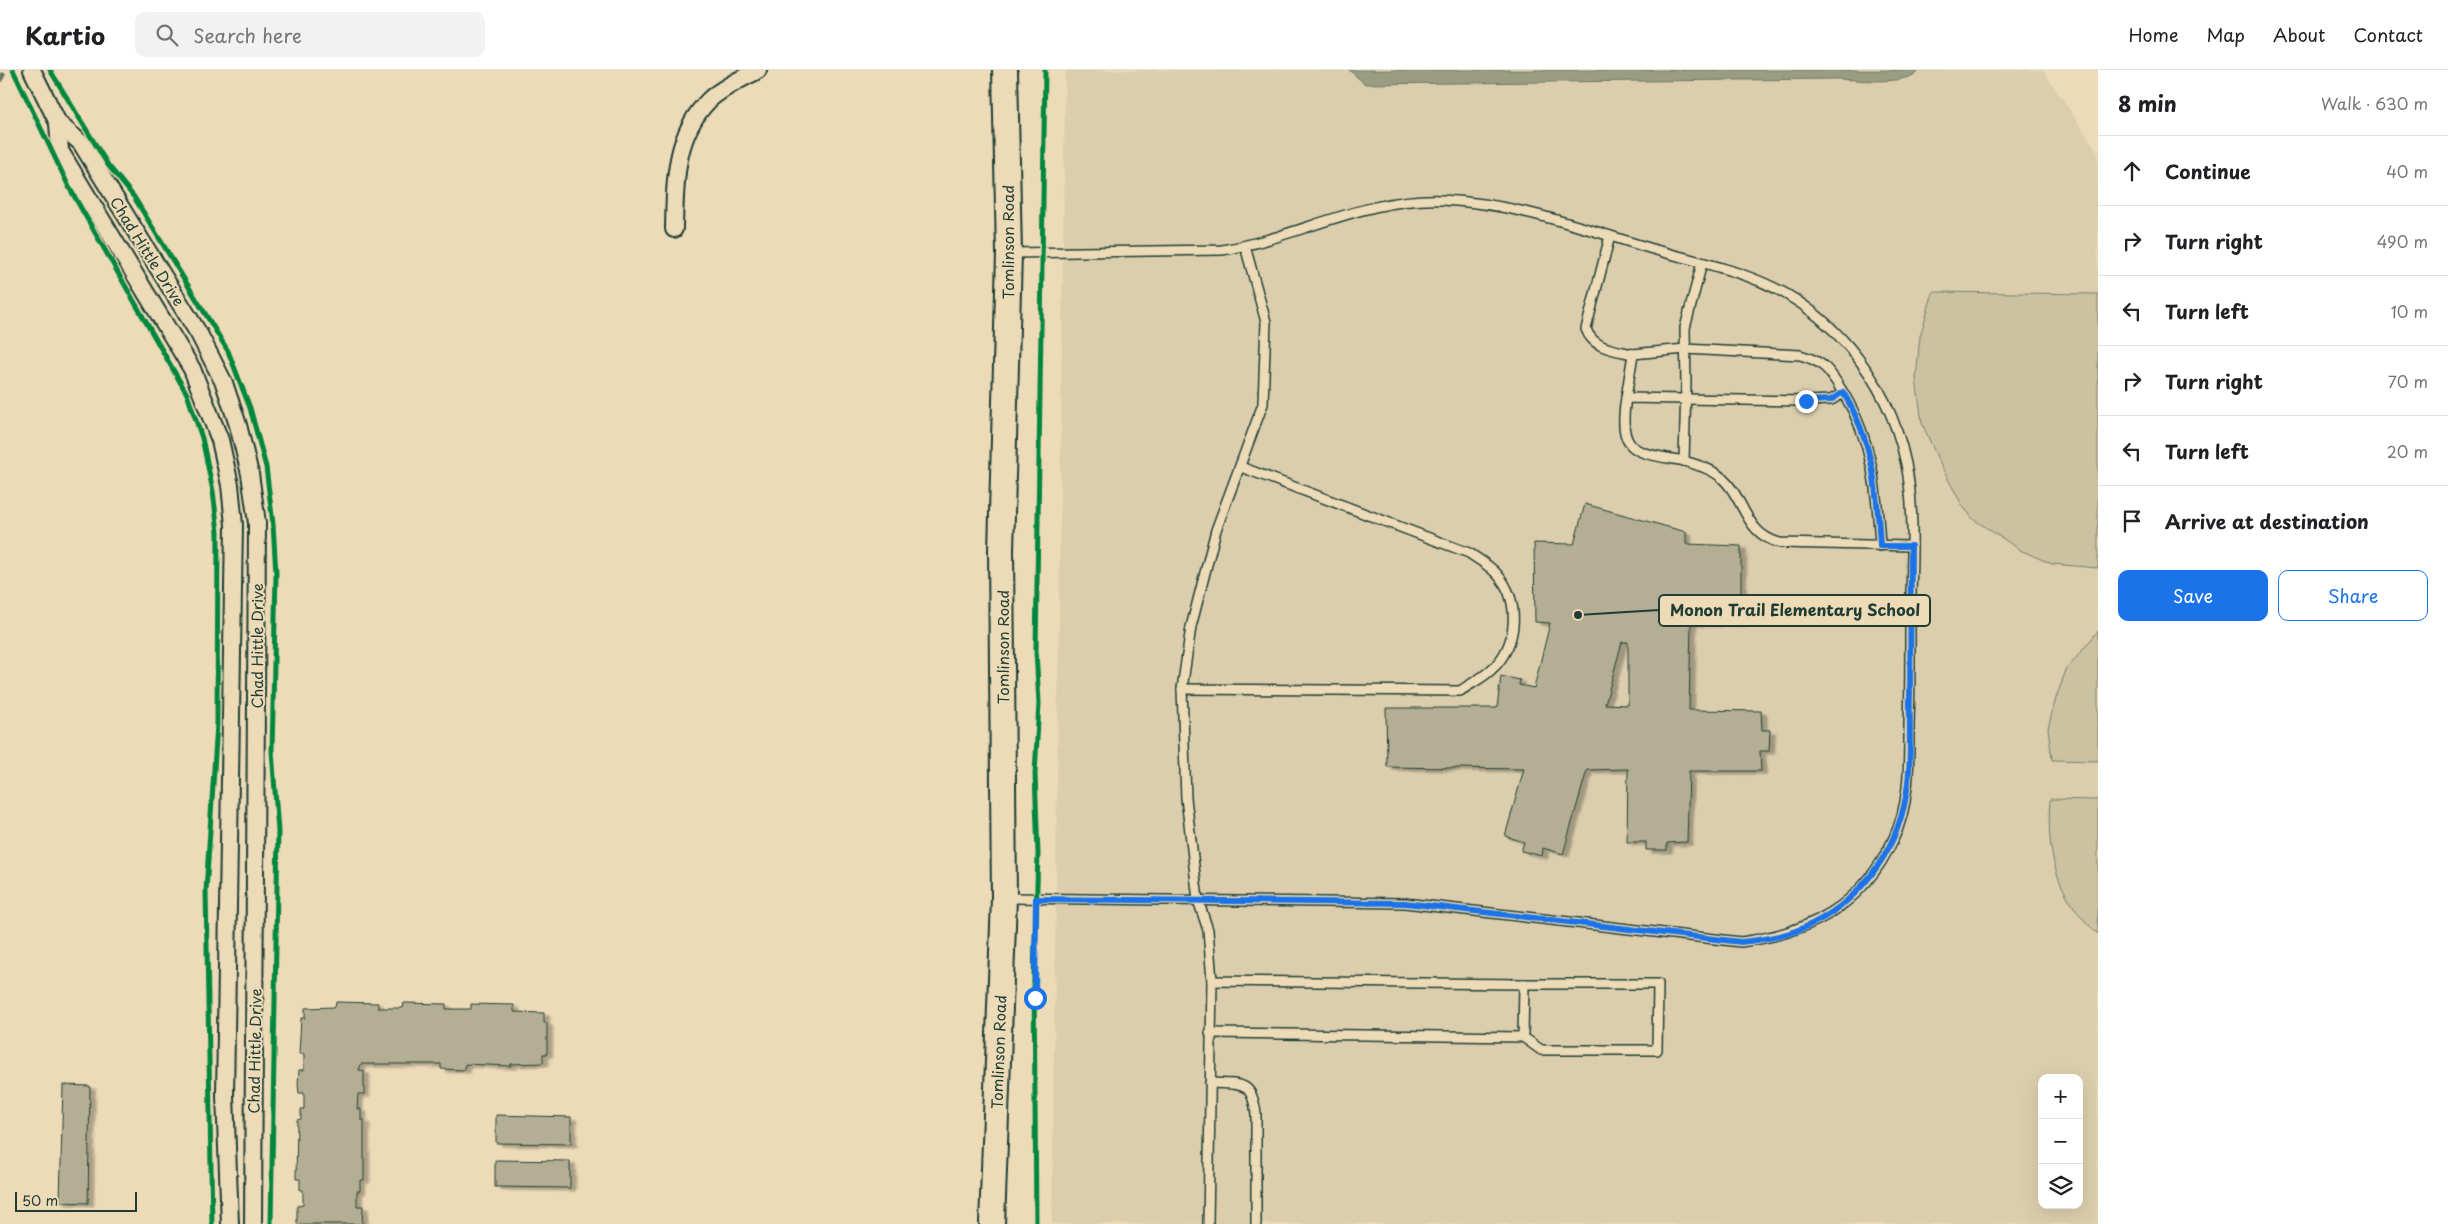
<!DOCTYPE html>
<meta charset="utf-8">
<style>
:root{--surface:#fff;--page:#f2f2f2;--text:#202124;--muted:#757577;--line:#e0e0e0;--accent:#1a73e8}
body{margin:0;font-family:"Playpen Sans",sans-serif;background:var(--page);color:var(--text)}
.controls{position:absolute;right:15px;bottom:15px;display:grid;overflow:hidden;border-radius:10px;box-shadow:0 5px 20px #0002}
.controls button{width:45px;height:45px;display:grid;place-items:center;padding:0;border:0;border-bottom:1px solid var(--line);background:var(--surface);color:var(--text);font:25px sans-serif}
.scale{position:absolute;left:15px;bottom:12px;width:122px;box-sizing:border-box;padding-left:5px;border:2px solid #1f3d34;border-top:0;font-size:14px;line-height:18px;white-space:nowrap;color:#1f3d34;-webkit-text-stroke:4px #eddbb8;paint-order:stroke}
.stop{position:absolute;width:15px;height:15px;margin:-11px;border:4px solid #1a73e8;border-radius:50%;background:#fff}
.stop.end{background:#1a73e8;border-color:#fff;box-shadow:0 1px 5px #0008}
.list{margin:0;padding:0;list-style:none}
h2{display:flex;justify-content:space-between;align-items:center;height:65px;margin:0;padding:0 20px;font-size:21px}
h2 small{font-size:16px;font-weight:400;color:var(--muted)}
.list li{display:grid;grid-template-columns:32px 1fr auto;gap:15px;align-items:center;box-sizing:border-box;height:70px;padding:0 20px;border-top:1px solid var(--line)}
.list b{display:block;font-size:19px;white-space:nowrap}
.list em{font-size:16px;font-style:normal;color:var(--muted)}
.actions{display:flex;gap:10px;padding:15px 20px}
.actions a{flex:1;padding:11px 0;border:1px solid var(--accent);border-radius:10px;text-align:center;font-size:18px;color:var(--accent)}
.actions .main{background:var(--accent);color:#fff}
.icon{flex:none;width:28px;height:28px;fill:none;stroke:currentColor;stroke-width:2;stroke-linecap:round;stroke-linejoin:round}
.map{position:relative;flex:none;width:2098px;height:1154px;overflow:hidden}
header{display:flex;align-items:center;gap:30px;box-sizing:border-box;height:70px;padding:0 25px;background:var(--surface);border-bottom:1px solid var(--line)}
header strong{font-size:24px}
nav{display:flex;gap:28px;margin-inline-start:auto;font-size:18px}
.search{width:350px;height:45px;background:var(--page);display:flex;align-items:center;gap:12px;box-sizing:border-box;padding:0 18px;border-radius:10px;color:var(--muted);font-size:19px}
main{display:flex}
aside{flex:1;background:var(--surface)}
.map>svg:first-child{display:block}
.built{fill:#dccead;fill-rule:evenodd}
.green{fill:#cbc2a2;stroke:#75806b}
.water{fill:#9b9d83;stroke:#697763}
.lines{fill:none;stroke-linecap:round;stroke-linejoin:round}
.stream{stroke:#697763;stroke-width:5}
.building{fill:#b4af94;stroke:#1f3d34;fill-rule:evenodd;filter:url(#shadow)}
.lane-casing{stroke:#1f3d34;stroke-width:12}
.street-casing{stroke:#1f3d34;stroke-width:20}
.secondary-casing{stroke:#1f3d34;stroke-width:28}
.lane{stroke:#eddbb8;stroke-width:9}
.street{stroke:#eddbb8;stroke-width:16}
.secondary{stroke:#eddbb8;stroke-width:24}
.cycleway-casing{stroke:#eddbb8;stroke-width:8}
.cycleway{stroke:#00873e;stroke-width:5}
.route{stroke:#1a73e8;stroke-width:6}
.labels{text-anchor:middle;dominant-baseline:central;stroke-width:4;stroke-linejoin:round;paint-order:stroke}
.street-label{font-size:15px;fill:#1f3d34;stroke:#eddbb8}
.leader{fill:none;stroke:#1f3d34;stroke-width:2}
.callout-dot{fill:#1f3d34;stroke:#eddbb8;stroke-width:2}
.callout{fill:#eddbb8;stroke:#1f3d34;stroke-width:2}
.callout-label{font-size:16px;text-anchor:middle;font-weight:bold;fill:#1f3d34}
</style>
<header>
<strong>Kartio</strong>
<div class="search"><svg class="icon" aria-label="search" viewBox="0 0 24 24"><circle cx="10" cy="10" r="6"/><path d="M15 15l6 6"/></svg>Search here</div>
<nav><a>Home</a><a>Map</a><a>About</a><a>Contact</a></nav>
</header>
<main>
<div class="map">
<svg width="2098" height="1154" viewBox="0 0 2098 1154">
<defs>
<filter id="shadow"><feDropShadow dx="5.5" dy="3" stdDeviation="1" flood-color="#0004"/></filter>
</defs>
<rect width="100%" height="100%" fill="#eddbb8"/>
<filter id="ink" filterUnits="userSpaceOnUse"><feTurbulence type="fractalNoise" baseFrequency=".02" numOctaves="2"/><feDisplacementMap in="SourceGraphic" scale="10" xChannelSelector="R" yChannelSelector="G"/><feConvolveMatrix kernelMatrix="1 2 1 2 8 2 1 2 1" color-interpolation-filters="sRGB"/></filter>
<g filter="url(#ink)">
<path class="built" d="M1065,0H2043L2098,82V1154H1052ZM2042,1008H2079V1135H2042Z"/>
<g class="green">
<path d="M1933,222L2098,224V498L2052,494L2022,481L1973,449L1962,435L1940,394L1922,353L1916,309L1920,266Z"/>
<path d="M2098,561V691L2052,690L2048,658L2056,628L2066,600Z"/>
<path d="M2050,729L2098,730V864C2056,826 2046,784 2050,729Z"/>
</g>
<path class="water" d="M1349,0H1920C1905,17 1856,9 1834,9L1365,14Z"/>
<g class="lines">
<path class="stream" d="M0,10L3,5"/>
</g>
<g class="building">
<path d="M1585,434L1686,462V474L1741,476V554L1691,553L1689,640L1761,641L1762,660H1770L1769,681H1760L1761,701H1689L1687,772L1667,773V780H1646V772H1627L1628,699L1587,700L1563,784L1543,778L1542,786L1521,781L1524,772L1505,766L1524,699L1387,697L1386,638H1497L1501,606L1520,610L1519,615L1534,618L1550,553L1535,552L1534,473L1574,474ZM1622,572H1628V635L1605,634Z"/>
<path d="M336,932L378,933V938H403L404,933L446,934V939H471V934L514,935V942L544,943V953H547V984H543V993L511,994V996L465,994V1000L441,999V994H361L359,1000L364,1001V1024H358L357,1039H361V1050H364V1110H360V1121H357V1136H363L362,1154H297V1136L303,1135V1120H300V1109H296L297,1050L301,1049V1039H304V1023H299L298,1015L299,1000H304V984H299L301,948H305V938L335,937Z"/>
<path d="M63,1015L90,1016L88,1133L60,1132Z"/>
<path d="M496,1045L571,1047V1074L496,1073Z"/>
<path d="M495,1090L570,1091V1118L495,1117Z"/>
</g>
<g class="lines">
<g class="lane-casing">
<g id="lane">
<path d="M1610,166L1586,259C1593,279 1615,280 1633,284"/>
<path d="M1702,193L1685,258L1686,314L1684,391C1697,395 1712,399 1722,408C1745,428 1744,464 1780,473L1911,476"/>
<path d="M1626,328L1633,284L1685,279L1800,285C1826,292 1830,302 1844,324C1873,372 1877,422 1880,476"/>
<path d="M1684,391C1636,382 1617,385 1626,328L1806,331L1831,330L1843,323"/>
<path d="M1182,619L1460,621C1470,614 1483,608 1492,599C1518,576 1521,530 1497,504C1490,496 1478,489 1469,483L1241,397"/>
<path d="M1005,828L1405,833L1741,872C1810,863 1862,836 1893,770C1910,735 1909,694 1909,655C1910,623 1910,591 1910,559C1911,507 1916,444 1906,394C1897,350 1878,311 1849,277C1832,257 1810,238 1786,224C1748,202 1699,192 1656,180C1586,159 1516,133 1442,130C1364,127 1297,168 1222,180L1009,183"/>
<path d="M1210,963L1523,967L1524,914L1212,911"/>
<path d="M1523,967L1541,980H1657L1658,914H1524"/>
<path d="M1210,1013C1240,1015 1252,1009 1256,1044V1154"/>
<path d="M1208,1154L1212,911L1208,860L1198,830L1186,728L1182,619L1191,557L1216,460L1263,334L1266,252L1245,176"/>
</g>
</g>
<g class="street-casing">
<g id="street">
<path d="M32,0L58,53L60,81L192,299L220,370L230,415L234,455L225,1026L230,1154"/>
<path d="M58,53L81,73L199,264L224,313L238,355L250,404L257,453L253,1154"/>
<path d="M674,159C675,113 674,65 709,30C723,17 742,9 758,0"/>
</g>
</g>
<g class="secondary-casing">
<path id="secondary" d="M992,1154L1004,828L1001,481L1009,183L1005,0"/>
</g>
<use href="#lane" class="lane"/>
<use href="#street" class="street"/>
<use href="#secondary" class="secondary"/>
<g class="cycleway-casing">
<g id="cycleway">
<path d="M13,0L69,117L187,324L202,368L213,421L218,462L217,654L206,821L212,1154"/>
<path d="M50,0L108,95L134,127L228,281L250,338L266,397L273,454L276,504L272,681L278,761L271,1154"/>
<path d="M1036,1154L1034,908L1038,784L1035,704L1039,633L1036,581L1045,0"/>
</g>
</g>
<use href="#cycleway" class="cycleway"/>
</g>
</g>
<g class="lines" filter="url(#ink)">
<path class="route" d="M1035,928L1036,829L1405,833L1741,872C1762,870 1784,867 1803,858C1857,835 1896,784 1906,726C1912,693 1909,658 1910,624C1910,575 1911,526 1911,476H1880C1877,419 1874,373 1843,322L1831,330L1806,331"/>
</g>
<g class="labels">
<g class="street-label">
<text transform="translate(1007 172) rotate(-90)">Tomlinson Road</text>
<text transform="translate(148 181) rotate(58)">Chad Hittle Drive</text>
<text transform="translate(256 576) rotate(-90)">Chad Hittle Drive</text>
<text transform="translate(1002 577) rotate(-90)">Tomlinson Road</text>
<text transform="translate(254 981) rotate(-89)">Chad Hittle Drive</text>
<text transform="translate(998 982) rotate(-88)">Tomlinson Road</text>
</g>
</g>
<path class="leader" d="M1578 545L1659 540"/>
<circle class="callout-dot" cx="1578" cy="545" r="5"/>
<rect class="callout" x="1659" y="525" width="271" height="31" rx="5"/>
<g class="callout-label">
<text x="1795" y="546">Monon Trail Elementary School</text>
</g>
</svg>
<div class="controls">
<button>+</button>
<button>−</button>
<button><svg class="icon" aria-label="layers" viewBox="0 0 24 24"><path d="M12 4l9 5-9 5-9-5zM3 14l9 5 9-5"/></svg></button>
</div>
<div class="scale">50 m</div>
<div class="stop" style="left:1035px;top:928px"></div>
<div class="stop end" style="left:1806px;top:331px"></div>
</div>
<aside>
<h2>8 min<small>Walk · 630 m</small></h2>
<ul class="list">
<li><svg class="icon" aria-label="ahead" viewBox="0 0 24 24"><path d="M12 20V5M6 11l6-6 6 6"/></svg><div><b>Continue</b></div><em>40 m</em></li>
<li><svg class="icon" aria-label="right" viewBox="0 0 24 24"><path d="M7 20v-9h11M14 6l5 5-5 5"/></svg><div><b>Turn right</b></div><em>490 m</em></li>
<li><svg class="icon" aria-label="left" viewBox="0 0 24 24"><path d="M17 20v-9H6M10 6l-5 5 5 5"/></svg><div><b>Turn left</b></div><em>10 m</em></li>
<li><svg class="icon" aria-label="right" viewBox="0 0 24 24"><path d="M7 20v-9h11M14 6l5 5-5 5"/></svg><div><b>Turn right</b></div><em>70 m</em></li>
<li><svg class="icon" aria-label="left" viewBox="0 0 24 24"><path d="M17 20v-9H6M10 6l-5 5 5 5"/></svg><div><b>Turn left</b></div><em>20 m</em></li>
<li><svg class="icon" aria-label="arrive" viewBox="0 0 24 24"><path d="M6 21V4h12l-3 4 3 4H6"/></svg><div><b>Arrive at destination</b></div></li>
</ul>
<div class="actions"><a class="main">Save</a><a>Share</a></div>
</aside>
</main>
